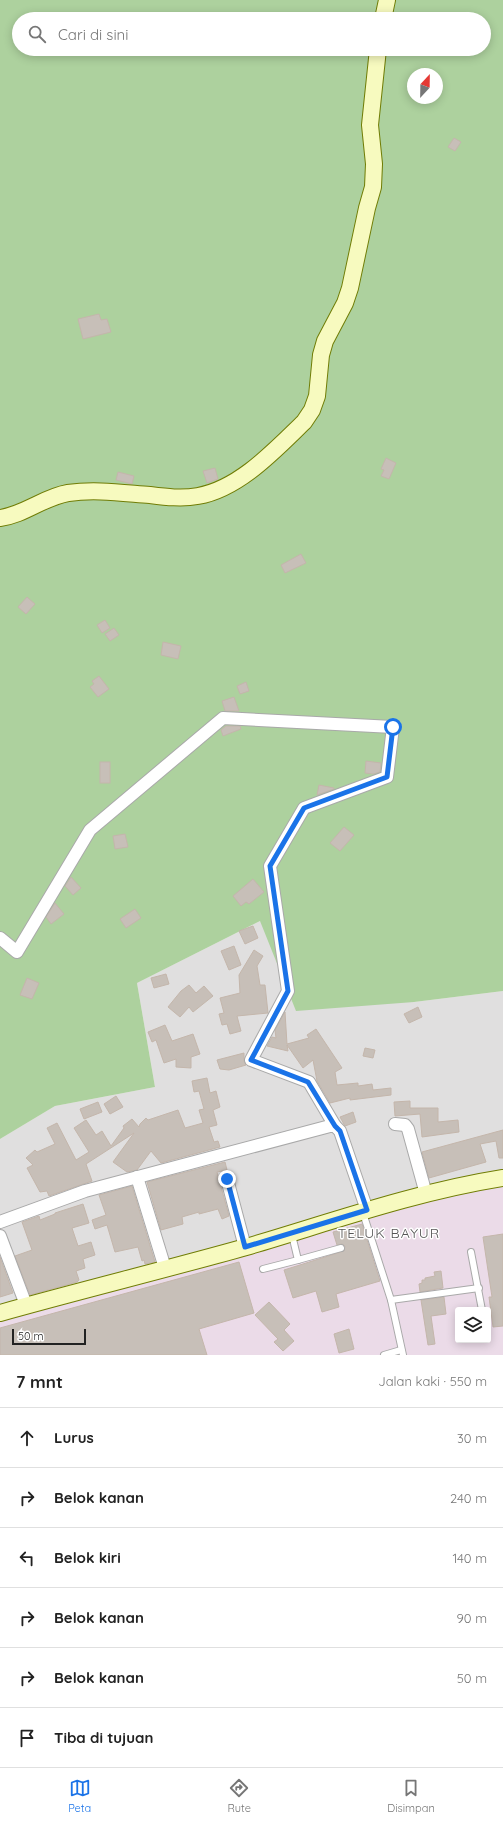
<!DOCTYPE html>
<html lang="id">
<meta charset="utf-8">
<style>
:root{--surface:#fff;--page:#f6f6f6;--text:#222;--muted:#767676;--line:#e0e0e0;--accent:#1a73e8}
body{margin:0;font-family:Quicksand,sans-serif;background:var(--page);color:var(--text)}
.controls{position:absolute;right:12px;bottom:12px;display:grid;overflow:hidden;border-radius:4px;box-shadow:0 2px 10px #0003}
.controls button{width:36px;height:36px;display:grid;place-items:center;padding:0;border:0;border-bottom:1px solid var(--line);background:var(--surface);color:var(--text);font:20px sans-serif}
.compass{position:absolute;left:407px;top:68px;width:36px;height:36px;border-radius:50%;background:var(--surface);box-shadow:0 2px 10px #0003;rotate:22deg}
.scale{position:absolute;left:12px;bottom:10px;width:74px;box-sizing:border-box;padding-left:4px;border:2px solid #222;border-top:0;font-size:11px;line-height:14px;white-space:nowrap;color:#222;-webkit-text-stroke:3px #fff;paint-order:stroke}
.stop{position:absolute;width:12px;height:12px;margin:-9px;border:3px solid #1a73e8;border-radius:50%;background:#fff}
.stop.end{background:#1a73e8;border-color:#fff;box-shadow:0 1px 4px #0008}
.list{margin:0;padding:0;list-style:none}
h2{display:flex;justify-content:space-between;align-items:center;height:52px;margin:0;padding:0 16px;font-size:17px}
h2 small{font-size:13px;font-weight:400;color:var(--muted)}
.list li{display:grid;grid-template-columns:26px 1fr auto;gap:12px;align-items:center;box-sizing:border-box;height:60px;padding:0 16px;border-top:1px solid var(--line)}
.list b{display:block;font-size:15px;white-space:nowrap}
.list em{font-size:13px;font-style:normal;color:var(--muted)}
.icon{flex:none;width:22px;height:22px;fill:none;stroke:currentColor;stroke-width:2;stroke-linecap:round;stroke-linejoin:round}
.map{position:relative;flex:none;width:503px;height:1355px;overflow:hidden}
.search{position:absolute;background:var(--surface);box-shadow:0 2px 10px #0003;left:12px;right:12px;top:12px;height:44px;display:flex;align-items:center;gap:10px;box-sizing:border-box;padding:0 14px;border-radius:22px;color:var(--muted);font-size:15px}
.sheet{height:412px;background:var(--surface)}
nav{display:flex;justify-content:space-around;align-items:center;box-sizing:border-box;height:56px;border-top:1px solid var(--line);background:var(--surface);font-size:11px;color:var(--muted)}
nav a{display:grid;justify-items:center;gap:2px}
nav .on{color:var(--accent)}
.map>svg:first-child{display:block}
.residential{fill:#e0dfdf}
.industrial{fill:#ebdbe8;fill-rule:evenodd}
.forest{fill:#add19e;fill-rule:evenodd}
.building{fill:#c7bfb8;stroke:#c4b6ab}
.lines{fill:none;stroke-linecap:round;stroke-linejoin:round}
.lane-casing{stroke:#a9a9a9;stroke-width:8}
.street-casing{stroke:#a9a9a9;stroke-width:14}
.secondary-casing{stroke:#707d05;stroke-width:18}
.lane{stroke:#fff;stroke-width:6}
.street{stroke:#fff;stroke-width:12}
.secondary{stroke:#f7fabf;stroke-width:16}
.route{stroke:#1a73e8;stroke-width:5}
.labels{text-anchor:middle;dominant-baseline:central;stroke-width:3;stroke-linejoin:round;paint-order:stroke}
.quarter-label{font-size:14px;letter-spacing:1px;fill:#555;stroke:#fff}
</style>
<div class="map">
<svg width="503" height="1355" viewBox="0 0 503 1355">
<rect width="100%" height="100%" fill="#f2efe9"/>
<path class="residential" d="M260,921L414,1002L503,991V1172L0,1314V1139L55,1106L155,1087L137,983Z"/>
<path class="industrial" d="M503,1172V1355H0V1314ZM458,1310H488V1340H458Z"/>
<path class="forest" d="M0,0H503V991L414,1002L296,1011L260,921L137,983L155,1087L55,1106L0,1139ZM19,19H484V49H19ZM413,74H437V98H413Z"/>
<g class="building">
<path d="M454,138L461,142L455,151L448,147Z"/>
<path d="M99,314L101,320L107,319L111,332L83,339L78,319Z"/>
<path d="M386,458L396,463L389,479L381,476L384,470L381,469Z"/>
<path d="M215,468L218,479L207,483L203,471Z"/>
<path d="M118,472L134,476L132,484L116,480Z"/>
<path d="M301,554L306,563L285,573L281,565Z"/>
<path d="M27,597L35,604L26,614L18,607Z"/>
<path d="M105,620L110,628L102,633L97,625Z"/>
<path d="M114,628L119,635L110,641L105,634Z"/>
<path d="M163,642L181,646L178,659L161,655Z"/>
<path d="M99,676L109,689L98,697L90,687L94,684L92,681Z"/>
<path d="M246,682L249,691L240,694L237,686Z"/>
<path d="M234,697L239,711H225L222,701Z"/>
<path d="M226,726H240L241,729L223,736L221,730Z"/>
<path d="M366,761L381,763L380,772L373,774L365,773Z"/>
<rect x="100" y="762" width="10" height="21"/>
<path d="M319,785L334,788V789L317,795Z"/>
<path d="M344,827L354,835L340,851L330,843Z"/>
<path d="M125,834L128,847L115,849L113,836Z"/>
<path d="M71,877L81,888L73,895L65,886Z"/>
<path d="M253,879L264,892L249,904L246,902L241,906L233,896Z"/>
<path d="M55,903L64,914L51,924L46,917Z"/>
<path d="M135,909L141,918L126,928L120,919Z"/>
<path d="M253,926L258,938L245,944L239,931Z"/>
<path d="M234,946L241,965L229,970L221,951Z"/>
<path d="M254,950L263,956L257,966L260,985H265L268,1013L237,1016L241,1031L230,1034L227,1024L222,1025L219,1014L224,1013L220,998L240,993L239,975Z"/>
<path d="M166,974L169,984L154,988L151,978Z"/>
<path d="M27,978L39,983L32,999L20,995Z"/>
<path d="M189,985L196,993L204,986L213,996L193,1012L189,1007L180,1017L168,1007L181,991Z"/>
<path d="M418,1007L422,1017L409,1023L404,1014Z"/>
<path d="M285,1012L287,1044L309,1038L307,1035L316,1029L342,1068L335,1072L337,1085L358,1083V1086L372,1084L373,1090L391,1088V1095L350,1100V1098L330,1103L317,1081L313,1060L303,1068L287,1045L288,1051L267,1046L272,1037L276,1038L275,1030Z"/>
<path d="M165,1025L172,1041L193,1034L200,1054L191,1057V1068L176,1067V1059L164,1063L156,1040L152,1042L148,1032Z"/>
<path d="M365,1048L375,1050L373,1058L363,1056Z"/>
<path d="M244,1053V1061L246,1065L229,1070L220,1069L217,1060Z"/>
<path d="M207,1078L210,1093L216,1091L220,1107L213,1110L217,1125L209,1127L214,1142L218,1141L220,1147L161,1163L151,1151L137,1170L127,1172L113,1162L134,1133L86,1164L92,1181L49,1196L47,1191L40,1192L27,1168L33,1165L26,1158L35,1150L37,1152L55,1144L47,1128L57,1123L76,1160L89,1152L74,1128L86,1120L96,1135L102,1131L111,1146L124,1128L123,1126L132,1119L139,1127L140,1124L146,1118L148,1120L178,1110L185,1128L203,1123L199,1110L204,1109L199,1091L194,1092L192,1081Z"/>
<path d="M116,1096L123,1107L110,1114L104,1104Z"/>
<path d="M410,1101V1108H438V1122L458,1120L459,1132L422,1137L420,1114L395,1116L394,1102Z"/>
<path d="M98,1102L102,1112L84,1119L80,1109Z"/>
<path d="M353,1112L356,1122L345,1126L340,1117Z"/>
<path d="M503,1130V1158H499L496,1141L480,1144L486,1162L429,1178L422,1152Z"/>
<path d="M225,1162L227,1170L217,1172L229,1216L222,1219L218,1209L199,1214V1212L182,1217L183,1224L161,1230L147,1182Z"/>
<path d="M132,1186L155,1262L145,1264L144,1260L142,1261L138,1247L115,1252L107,1225L95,1229L92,1220L106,1215L99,1195Z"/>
<path d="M83,1204L89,1223L72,1228L78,1246L91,1242L95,1255L83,1259L85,1268L76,1271L79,1280L77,1282L30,1295L15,1256L32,1250L22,1222L39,1216L40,1220L55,1214V1213Z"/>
<path d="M362,1224L380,1281L336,1294L339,1307L322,1312L316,1291L293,1298L284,1270L344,1251L345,1246L342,1244L337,1245L333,1232Z"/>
<path d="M503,1234V1326L493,1327L489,1297H492L483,1237Z"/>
<path d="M0,1257L13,1293L0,1297Z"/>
<path d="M239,1262L254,1313L199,1329L207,1355H0V1328Z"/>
<path d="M441,1271L443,1288L420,1292L419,1284L422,1283V1280H425V1278L435,1276L434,1272Z"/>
<path d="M444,1297L446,1314L431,1316L435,1344L428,1345L421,1300Z"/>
<path d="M269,1302L290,1324L284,1330L294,1341L283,1351L274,1342L278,1339L255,1315Z"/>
<path d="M349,1329L354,1349L339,1353L334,1334Z"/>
</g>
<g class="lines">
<g class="lane-casing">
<g id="lane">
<path d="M363,1213L391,1300L403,1355"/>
<path d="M471,1252L482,1310"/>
<path d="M298,1260L341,1248"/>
<path d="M263,1269L298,1260L292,1235"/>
<path d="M391,1300L479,1288"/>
<path d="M384,1355L401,1350"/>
</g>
</g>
<g class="street-casing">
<g id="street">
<path d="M0,938L17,952L90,830L223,718L393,727L387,777L304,808L270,866L288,991L251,1060L309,1082L335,1126"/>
<path d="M395,1124L405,1125L408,1129L426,1194"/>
<path d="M137,1177L165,1268"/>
<path d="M227,1179L245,1247"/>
<path d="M0,1222L85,1191L330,1126H335L340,1131L367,1210"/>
<path d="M0,1236L26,1305"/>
</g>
</g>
<g class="secondary-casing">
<g id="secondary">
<path d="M383,19L387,0"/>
<path d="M0,518C24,515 44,497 68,493C95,489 123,493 150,495C166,497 182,499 198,496C239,489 275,450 304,422L312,410L317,396L321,355L325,341L345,303L350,288L367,208L373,187L374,164L370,125L378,49"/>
<path d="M0,1313C82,1290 164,1270 246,1247C331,1222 415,1192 503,1178"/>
</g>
</g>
<use href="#lane" class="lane"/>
<use href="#street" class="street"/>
<use href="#secondary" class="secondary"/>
</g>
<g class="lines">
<path class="route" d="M227,1179L245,1247L367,1210L340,1131L335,1126L308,1082L251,1060L288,991L270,866L304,808L387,777L393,727"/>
</g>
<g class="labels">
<g class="quarter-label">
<text x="389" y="1233">TELUK BAYUR</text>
</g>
</g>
</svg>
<div class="controls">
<button><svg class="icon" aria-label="layers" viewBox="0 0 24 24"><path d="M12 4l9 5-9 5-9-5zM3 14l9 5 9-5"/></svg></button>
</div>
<svg class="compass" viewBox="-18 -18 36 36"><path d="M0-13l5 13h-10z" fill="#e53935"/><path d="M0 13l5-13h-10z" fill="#767676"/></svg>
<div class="scale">50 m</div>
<div class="stop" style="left:393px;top:727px"></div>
<div class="stop end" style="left:227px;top:1179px"></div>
<div class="search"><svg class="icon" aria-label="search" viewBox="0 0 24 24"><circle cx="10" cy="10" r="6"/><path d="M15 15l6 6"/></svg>Cari di sini</div>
</div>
<section class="sheet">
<h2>7 mnt<small>Jalan kaki · 550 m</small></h2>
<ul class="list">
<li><svg class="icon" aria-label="ahead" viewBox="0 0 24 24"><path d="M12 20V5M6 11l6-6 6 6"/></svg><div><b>Lurus</b></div><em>30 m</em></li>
<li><svg class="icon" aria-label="right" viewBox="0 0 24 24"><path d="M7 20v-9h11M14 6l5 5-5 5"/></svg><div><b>Belok kanan</b></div><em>240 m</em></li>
<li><svg class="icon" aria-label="left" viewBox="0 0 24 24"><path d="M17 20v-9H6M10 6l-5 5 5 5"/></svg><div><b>Belok kiri</b></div><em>140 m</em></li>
<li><svg class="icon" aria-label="right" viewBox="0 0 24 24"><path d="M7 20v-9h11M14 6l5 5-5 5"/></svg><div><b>Belok kanan</b></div><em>90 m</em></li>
<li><svg class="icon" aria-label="right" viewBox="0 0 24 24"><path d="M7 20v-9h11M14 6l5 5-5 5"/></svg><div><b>Belok kanan</b></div><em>50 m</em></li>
<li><svg class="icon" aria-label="arrive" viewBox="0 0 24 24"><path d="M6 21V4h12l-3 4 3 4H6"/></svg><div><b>Tiba di tujuan</b></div></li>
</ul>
</section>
<nav>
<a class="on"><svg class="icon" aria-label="map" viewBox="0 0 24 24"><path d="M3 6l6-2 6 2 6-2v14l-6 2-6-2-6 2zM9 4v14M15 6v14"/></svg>Peta</a>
<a><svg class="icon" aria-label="directions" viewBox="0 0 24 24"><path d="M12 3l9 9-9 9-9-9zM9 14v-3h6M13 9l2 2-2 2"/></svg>Rute</a>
<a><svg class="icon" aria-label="saved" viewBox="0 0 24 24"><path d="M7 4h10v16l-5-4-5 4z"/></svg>Disimpan</a>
</nav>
